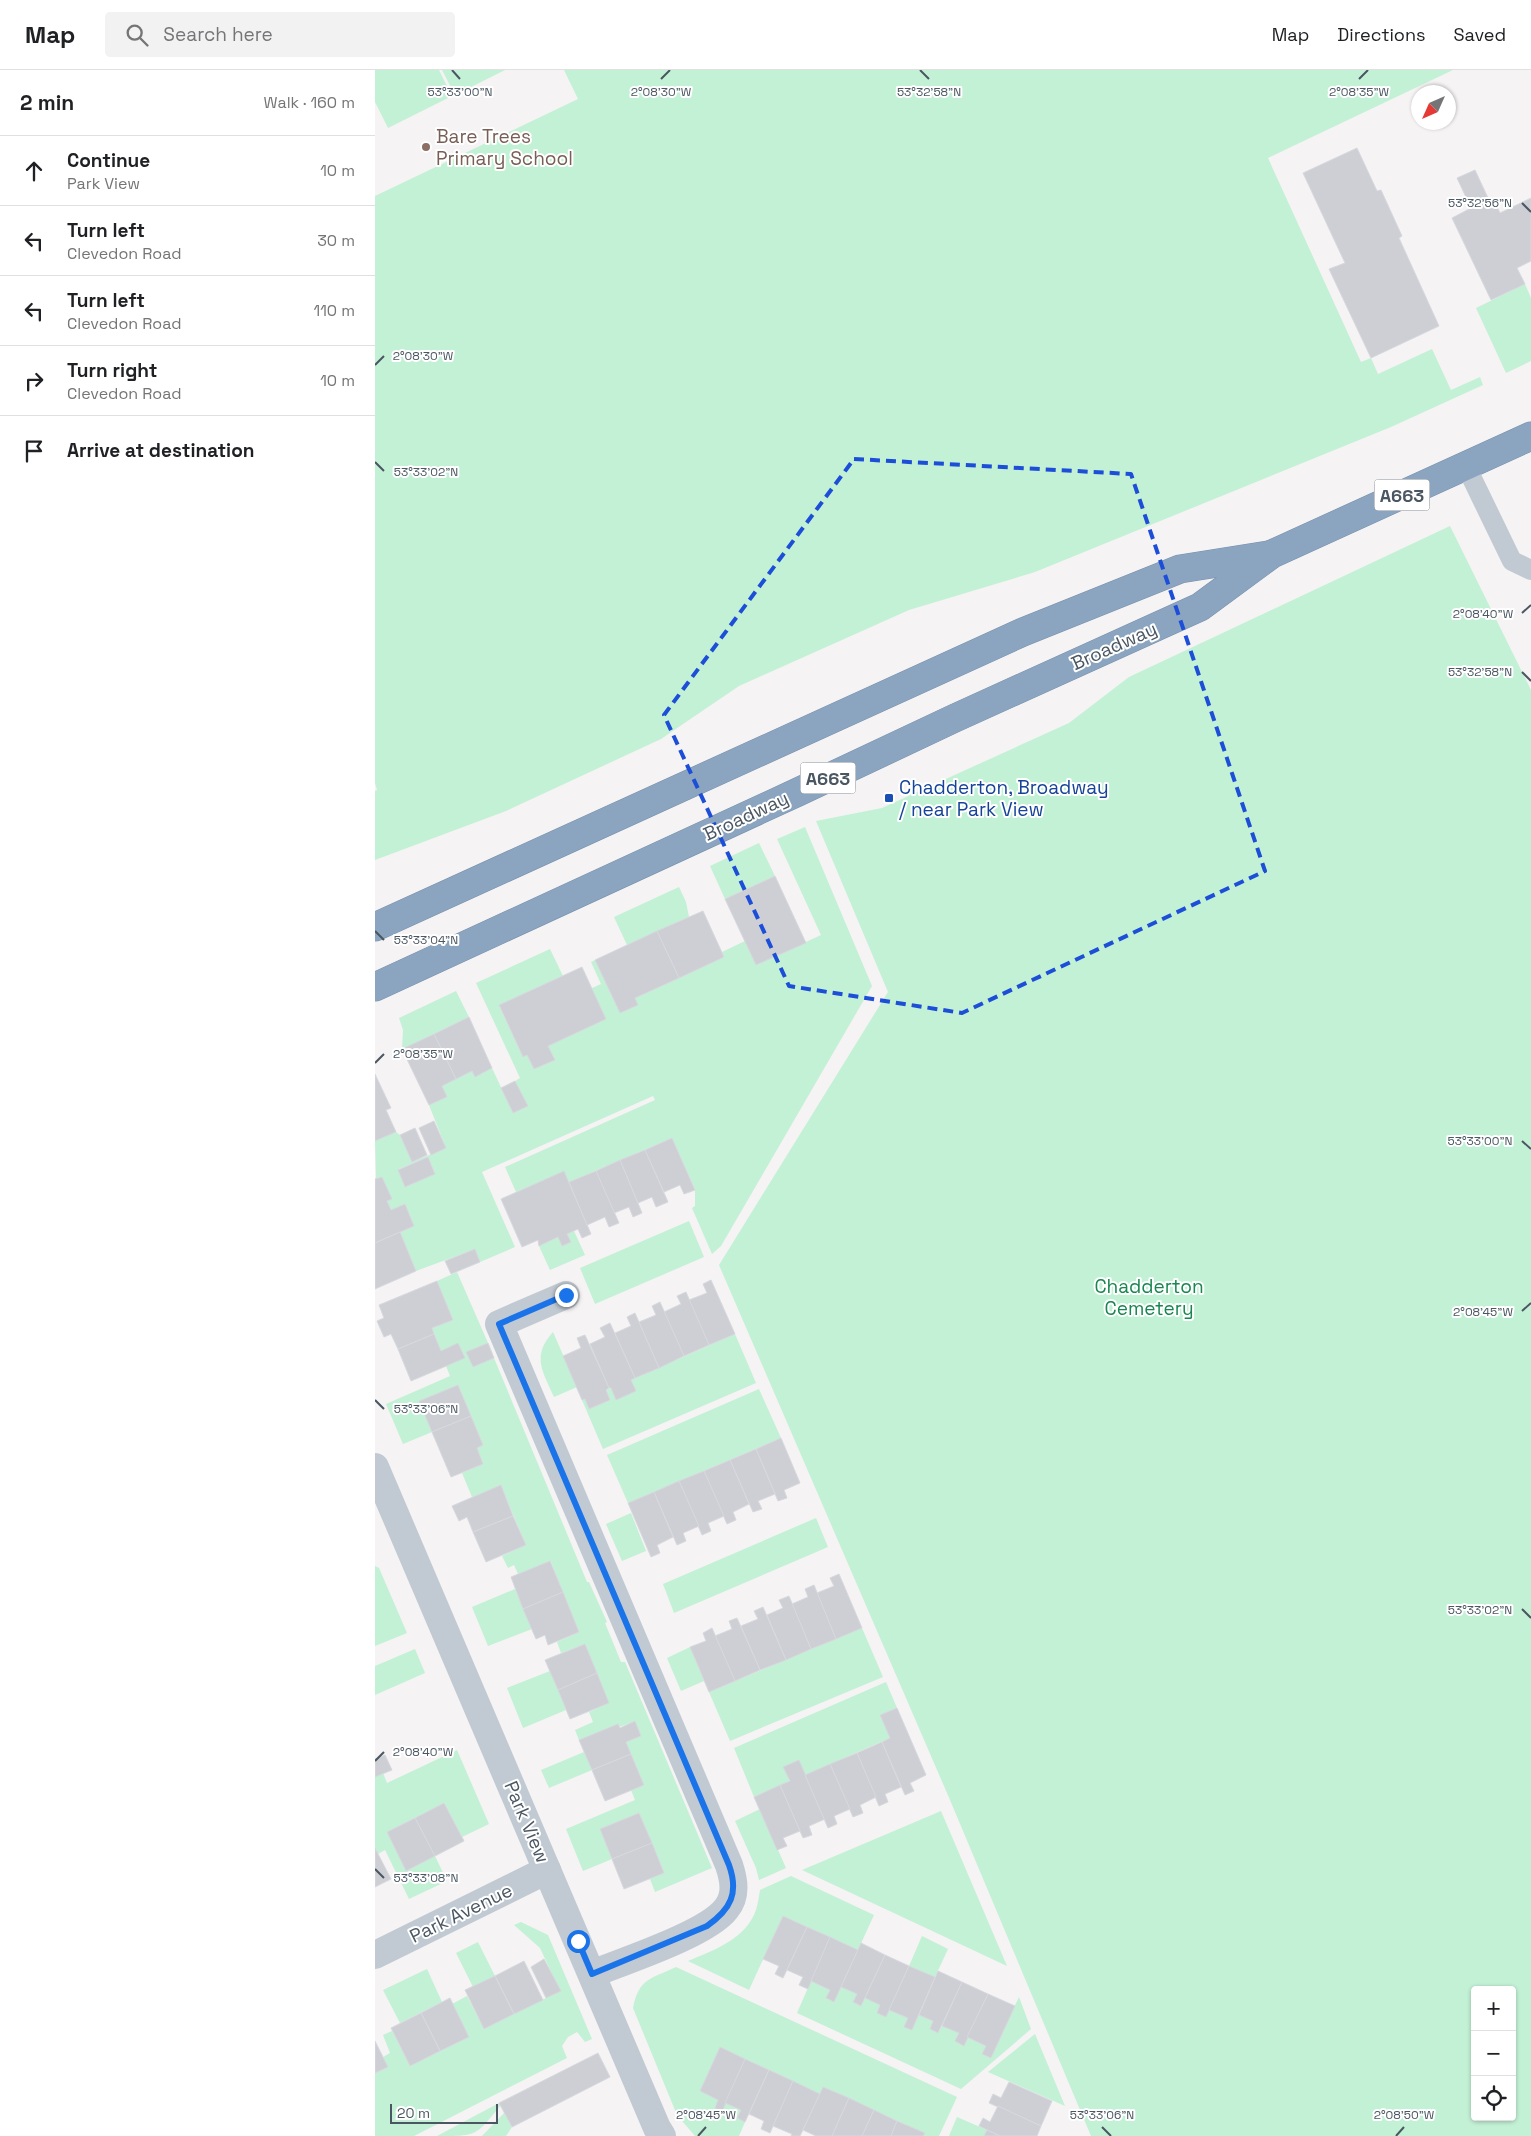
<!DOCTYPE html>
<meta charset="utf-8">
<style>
:root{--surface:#fff;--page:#f2f2f2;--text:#202124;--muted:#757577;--line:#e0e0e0}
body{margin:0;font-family:"Space Grotesk",sans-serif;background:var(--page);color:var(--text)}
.controls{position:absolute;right:15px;bottom:15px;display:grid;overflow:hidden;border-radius:5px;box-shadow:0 1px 4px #0004}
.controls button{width:45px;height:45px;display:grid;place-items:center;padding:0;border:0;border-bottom:1px solid var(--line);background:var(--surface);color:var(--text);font:25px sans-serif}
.compass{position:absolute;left:1036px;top:15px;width:45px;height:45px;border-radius:50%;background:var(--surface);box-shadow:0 1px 4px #0004;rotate:225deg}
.scale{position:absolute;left:15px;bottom:12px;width:108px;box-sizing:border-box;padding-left:5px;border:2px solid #4a5661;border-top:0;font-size:14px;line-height:18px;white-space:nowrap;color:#4a5661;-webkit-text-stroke:4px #fff;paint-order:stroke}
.stop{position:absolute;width:15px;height:15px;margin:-11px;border:4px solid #1a73e8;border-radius:50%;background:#fff}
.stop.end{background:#1a73e8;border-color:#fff;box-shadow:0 1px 5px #0008}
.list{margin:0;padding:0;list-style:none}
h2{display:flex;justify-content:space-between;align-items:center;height:65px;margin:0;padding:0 20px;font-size:21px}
h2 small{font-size:16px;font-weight:400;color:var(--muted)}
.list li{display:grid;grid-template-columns:32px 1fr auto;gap:15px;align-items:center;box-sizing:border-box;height:70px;padding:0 20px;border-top:1px solid var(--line)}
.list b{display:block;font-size:19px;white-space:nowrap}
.list p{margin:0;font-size:16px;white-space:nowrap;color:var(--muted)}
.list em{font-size:16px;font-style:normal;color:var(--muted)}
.icon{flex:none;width:28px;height:28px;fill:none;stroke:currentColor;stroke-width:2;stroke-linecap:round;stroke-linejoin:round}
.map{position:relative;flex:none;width:1156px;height:2066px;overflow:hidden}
header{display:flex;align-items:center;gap:30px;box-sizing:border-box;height:70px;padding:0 25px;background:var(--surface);border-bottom:1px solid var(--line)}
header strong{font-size:24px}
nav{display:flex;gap:28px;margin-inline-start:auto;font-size:18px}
.search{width:350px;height:45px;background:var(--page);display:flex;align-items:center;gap:12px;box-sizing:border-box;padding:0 18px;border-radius:5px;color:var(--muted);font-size:19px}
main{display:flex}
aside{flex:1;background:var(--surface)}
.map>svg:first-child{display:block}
.green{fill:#c3f1d5;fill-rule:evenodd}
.building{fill:#cdcfd5;stroke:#d7d9de}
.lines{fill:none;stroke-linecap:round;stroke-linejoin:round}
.highway-casing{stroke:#7690ad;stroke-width:29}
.lane{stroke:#c1cad2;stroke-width:20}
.street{stroke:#c1cad2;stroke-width:28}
.highway{stroke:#8ba5c1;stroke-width:28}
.route{stroke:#1a73e8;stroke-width:6}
.marked{fill:none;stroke:#1d4ed8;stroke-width:4;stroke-dasharray:10 6;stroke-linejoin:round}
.ticks{fill:none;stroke:#4a5661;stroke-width:2}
.education-dot{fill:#8d6e63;stroke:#fff;stroke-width:2}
.transit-dot{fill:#1a4fb4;stroke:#fff;stroke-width:2}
.labels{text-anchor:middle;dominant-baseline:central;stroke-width:4;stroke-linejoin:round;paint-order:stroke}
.shield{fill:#fff;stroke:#808990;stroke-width:1}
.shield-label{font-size:18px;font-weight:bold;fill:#4a5661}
.education-label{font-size:19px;fill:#785e54;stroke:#fff;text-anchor:start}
.street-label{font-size:19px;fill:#4a5661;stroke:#fff}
.transit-label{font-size:19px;fill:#164399;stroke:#fff;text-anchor:start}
.park-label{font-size:19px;fill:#17864f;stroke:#fff}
.ticks-label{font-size:12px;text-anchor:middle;fill:#4a5661;stroke:#fff;stroke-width:4;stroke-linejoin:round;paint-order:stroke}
</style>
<header>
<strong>Map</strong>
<div class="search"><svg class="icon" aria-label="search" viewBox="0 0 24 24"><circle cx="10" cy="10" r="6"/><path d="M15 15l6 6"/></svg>Search here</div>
<nav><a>Map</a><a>Directions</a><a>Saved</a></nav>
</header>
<main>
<aside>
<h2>2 min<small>Walk · 160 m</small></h2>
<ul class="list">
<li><svg class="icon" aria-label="ahead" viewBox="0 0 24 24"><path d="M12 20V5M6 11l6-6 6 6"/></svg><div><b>Continue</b><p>Park View</p></div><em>10 m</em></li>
<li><svg class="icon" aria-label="left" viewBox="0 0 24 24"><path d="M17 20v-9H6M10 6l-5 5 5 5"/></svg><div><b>Turn left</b><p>Clevedon Road</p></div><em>30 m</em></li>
<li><svg class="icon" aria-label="left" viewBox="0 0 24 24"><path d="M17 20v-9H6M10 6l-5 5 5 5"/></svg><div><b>Turn left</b><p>Clevedon Road</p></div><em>110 m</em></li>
<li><svg class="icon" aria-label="right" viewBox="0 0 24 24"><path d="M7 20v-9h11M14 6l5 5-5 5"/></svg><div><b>Turn right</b><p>Clevedon Road</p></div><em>10 m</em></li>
<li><svg class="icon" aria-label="arrive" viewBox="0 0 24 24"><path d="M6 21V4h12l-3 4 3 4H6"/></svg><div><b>Arrive at destination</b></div></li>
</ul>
</aside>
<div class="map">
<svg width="1156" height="2066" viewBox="0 0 1156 2066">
<rect width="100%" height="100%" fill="#f5f3f3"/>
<g class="green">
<path d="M0,0H64L77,26L13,58L0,32Z"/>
<path d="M67,0H130L80,25Z"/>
<path d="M189,0H1078L893,88L986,292L996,288L1003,304L1057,279L1076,320L1105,307L1108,315L1016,357L660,502L534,540L364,616L286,669L131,741L0,790V721L2,720L0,713V126L203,29Z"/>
<path d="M1150,214L1156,228V291L1131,303L1101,238Z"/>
<path d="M1075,456L1156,620V2066H716L575,1730L344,1195L513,922L441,751L507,738L694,653L754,607ZM1100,1920H1137V2047H1100Z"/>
<path d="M430,757L497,916L346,1176L337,1184L317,1138L320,1136V1119L297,1068L194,1112L189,1102L141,1122L130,1097L280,1030L278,1026L107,1102L140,1177L105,1192L100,1179L41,1201L25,1162L39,1156L30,1134L16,1140L12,1131L16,1129L7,1107L1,1109L0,1071L21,1062L25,1065L37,1092L71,1078L54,1035L72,1027L67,1016L97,1001L100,1006L117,998L138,1043L152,1036L140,1011L145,1008L101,913L175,879L188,906L124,936L148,987L152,985L159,999L180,990L173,976L217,918L226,914L216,892L220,890L245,943L262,935L260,928L349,887L347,882L370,871L381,895L446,865L402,769ZM53,1087L60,1103L31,1117L24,1099Z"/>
<path d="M384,773L400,806L350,829L335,796Z"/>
<path d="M304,817L311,832L314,847L252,875L239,847Z"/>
<path d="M81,921L94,947L27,979L28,960L24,948Z"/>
<path d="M314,1151L329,1187L220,1234L205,1198Z"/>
<path d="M199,1161L210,1185L175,1200L164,1176L183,1167L196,1172L192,1164Z"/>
<path d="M82,1202L113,1273L92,1283L98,1297L119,1288L212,1512H214L232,1552L230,1553L246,1592H250L337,1798L280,1822L275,1809L289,1803L264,1743L225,1759L237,1789L208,1801L191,1759L260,1730L256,1720L269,1715L251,1672L266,1666L259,1652L204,1670L200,1660L218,1652L214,1642L234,1633L210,1574L186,1583L182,1572L204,1562L176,1492L143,1504L139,1495L133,1498L127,1486L151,1475L126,1416L97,1427L87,1403L108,1394L102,1378L108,1375L83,1315L45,1331L57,1362L28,1374L11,1334L75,1306L71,1296L89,1288L66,1281L57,1258L78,1250L62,1211Z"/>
<path d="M178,1262L202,1317L179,1327C168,1302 156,1286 178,1262Z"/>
<path d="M360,1264L381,1313L228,1379L207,1330L210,1329L214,1339L235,1330L231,1320L236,1318L241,1329L256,1310Z"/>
<path d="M384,1319L406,1368L253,1433L232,1385Z"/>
<path d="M256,1443L271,1481L247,1491L231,1454Z"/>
<path d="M441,1448L453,1477L299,1543L288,1514Z"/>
<path d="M0,1496L4,1498L32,1563L0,1576Z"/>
<path d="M140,1519L157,1559L113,1576L97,1537Z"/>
<path d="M487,1558L508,1607L355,1671L334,1622Z"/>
<path d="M315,1577L329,1611L306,1621L292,1588Z"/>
<path d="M40,1579L50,1603L0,1625V1596Z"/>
<path d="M175,1601L191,1640L148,1658L132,1618Z"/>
<path d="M511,1612L522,1638L505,1645L515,1668L430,1705L408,1697L415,1711L379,1727L359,1678Z"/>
<path d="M82,1680L114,1754L87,1767L69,1733L12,1762L31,1801L60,1786L72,1811L34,1829L10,1780L3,1784L0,1778V1707L8,1703L12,1713Z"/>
<path d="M209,1682L217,1700L174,1718L166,1700Z"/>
<path d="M385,1739L411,1798L384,1810L381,1798L360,1751Z"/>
<path d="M566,1741L632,1896L427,1800Z"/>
<path d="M416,1806L499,1845L483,1880L408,1846L374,1920L313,1891C339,1880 371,1869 381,1840C383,1833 384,1826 385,1820Z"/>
<path d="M146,1852L173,1865L217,1969L210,1972L202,1962L193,1967L187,1976L192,1988L39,2066H0V2003L12,1997L8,1987L15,1983L8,1965L17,1961L35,1996L94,1967L77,1934L92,1926L109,1959L185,1921L165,1878L139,1855Z"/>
<path d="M547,1866L573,1879L560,1907L534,1896Z"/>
<path d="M103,1872L120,1906L98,1917L81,1883Z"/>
<path d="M301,1897L582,2027L564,2066H548L549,2063L448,2017L445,2024L345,1978L325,2021L343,2030L340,2038L346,2041L350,2033L366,2040L362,2048L370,2052L364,2066H320L302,2045L258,1938C264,1908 276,1909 301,1897Z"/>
<path d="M52,1899L67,1932L25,1953L8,1920Z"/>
<path d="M436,1911L455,1920L452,1929L459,1932L466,1917L482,1924L478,1932L486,1936L490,1928L505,1935L502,1943L511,1947L514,1940L533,1948L537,1959L544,1945L558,1951L555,1959L563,1963L567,1956L584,1963L581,1971L588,1975L592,1967L611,1976L607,1984L615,1988L644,1927L656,1959L586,2019L422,1943Z"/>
<path d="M660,1964L690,2036L613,2002Z"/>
<path d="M124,2033L126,2035C100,2066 104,2066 62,2066Z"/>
<path d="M130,2042L137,2057L131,2066H107Z"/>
<path d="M582,2047L612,2060L609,2066H574Z"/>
</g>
<g class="building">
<path d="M982,78L1002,121L1006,120L1027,166L1024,168L1064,256L996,288L954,199L970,193L928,103Z"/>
<path d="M1100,100L1114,130L1118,128L1125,143L1156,128V191L1142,198L1150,214L1116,230L1077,148L1096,138L1082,108Z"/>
<path d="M400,806L431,873L381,895L350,829Z"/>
<path d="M328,841L349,887L304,908L282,861Z"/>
<path d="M282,861L304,908L260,928L263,935L245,943L220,890Z"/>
<path d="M207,897L231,949L173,976L180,990L159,999L152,985L148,987L124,935Z"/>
<path d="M94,947L117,998L100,1007L97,1001L81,1009L59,964Z"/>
<path d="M59,964L81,1009L67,1016L72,1027L54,1035L27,979Z"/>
<path d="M0,1004L16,1038L11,1040L21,1062L0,1071Z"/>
<path d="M140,1011L153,1036L138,1043L126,1018Z"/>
<path d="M59,1051L71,1078L56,1085L44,1058Z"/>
<path d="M40,1058L52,1085L37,1092L25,1065Z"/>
<path d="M297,1068L320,1120L309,1124L305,1115L289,1122L270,1080Z"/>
<path d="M270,1080L293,1132L281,1137L277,1127L263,1133L245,1090Z"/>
<path d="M53,1087L60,1104L30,1117L23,1100Z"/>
<path d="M245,1090L267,1143L258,1147L254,1137L239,1143L221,1101Z"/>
<path d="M189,1101L216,1164L207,1168L203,1159L192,1164L196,1172L187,1176L183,1167L164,1176L163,1170L147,1177L126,1129Z"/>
<path d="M221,1101L244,1153L234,1157L230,1147L212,1155L194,1112Z"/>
<path d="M7,1107L17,1129L12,1131L16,1140L30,1134L39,1156L0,1173V1109Z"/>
<path d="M25,1162L41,1201L0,1219V1173Z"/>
<path d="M100,1179L105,1192L76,1204L70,1191Z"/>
<path d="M336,1210L360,1264L334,1275L314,1230L332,1223L328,1214Z"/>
<path d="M62,1211L78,1250L57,1258L59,1264L23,1279L16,1264L9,1267L2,1251L9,1248L4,1235Z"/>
<path d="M311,1222L334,1275L309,1286L289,1242L306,1234L302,1226Z"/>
<path d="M285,1232L309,1286L284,1298L264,1252L281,1245L277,1236Z"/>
<path d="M260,1243L284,1298L260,1308L240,1263L256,1256L252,1247Z"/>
<path d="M235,1253L260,1308L256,1310L261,1321L241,1330L236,1318H234L215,1274L230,1267L225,1258Z"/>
<path d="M59,1264L66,1281L83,1273L90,1288L36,1311L23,1279Z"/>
<path d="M210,1265L234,1318L231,1320L235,1330L214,1339L210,1329L207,1330L188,1286L206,1278L202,1268Z"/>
<path d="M113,1273L119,1288L98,1297L91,1282Z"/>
<path d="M83,1315L96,1346L57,1362L44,1331Z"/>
<path d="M96,1346L108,1375L102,1378L108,1394L76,1407L57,1362Z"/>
<path d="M406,1368L425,1413L409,1420L412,1428L403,1431L381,1379Z"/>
<path d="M381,1379L400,1424L383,1431L387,1439L378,1442L355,1390Z"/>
<path d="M355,1390L374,1434L358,1442L361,1450L352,1454L329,1401Z"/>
<path d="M329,1401L349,1446L333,1453L336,1461L327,1465L304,1411Z"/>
<path d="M304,1411L324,1456L308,1463L311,1471L302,1475L279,1422Z"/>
<path d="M126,1415L138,1446L98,1462L92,1447L84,1451L77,1436Z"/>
<path d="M279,1422L298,1467L282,1475L285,1483L276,1487L253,1433Z"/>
<path d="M138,1446L151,1475L111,1492L98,1462Z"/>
<path d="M175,1491L188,1522L148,1539L136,1507Z"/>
<path d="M464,1504L487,1558L461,1569L442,1523L459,1516L455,1508Z"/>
<path d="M439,1515L461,1569L436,1579L417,1534L433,1527L430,1519Z"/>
<path d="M188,1522L204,1562L173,1575L170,1565L161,1569L148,1539Z"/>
<path d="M414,1526L436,1579L411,1590L392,1545L408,1538L404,1530Z"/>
<path d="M388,1537L411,1590L385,1600L366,1556L383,1549L379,1541Z"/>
<path d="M362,1548L385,1600L360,1611L340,1566L357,1559L354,1551Z"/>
<path d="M337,1558L360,1611L334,1622L315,1577L331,1571L328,1563Z"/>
<path d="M210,1574L222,1603L183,1620L170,1590Z"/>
<path d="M222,1603L234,1633L195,1649L183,1620Z"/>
<path d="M522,1638L551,1705L535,1713L539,1721L530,1725L507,1672L515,1668L505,1645Z"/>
<path d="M260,1651L266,1666L251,1672L256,1684L217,1700L204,1670L243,1654L245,1658Z"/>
<path d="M507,1672L526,1717L510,1724L513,1732L504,1736L482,1683Z"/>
<path d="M482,1683L501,1727L485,1735L488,1743L478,1747L455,1694Z"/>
<path d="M256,1684L269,1715L230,1731L217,1700Z"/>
<path d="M10,1685L17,1700L0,1707V1689Z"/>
<path d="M424,1690L450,1749L434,1756L437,1765L428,1768L405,1715L415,1711L408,1697Z"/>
<path d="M455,1694L475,1739L459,1746L462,1754L453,1758L430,1705Z"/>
<path d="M405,1715L425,1761L408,1768L412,1776L402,1780L379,1727Z"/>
<path d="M69,1733L89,1771L60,1786L40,1748Z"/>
<path d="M264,1743L277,1773L237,1789L225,1759Z"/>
<path d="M40,1748L60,1786L31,1801L12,1762Z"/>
<path d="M277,1773L289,1803L249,1819L237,1789Z"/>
<path d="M0,1778L16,1809L0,1817Z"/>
<path d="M408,1846L432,1857L408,1908L400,1904L404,1896L388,1889Z"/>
<path d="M432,1857L455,1867L433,1919L424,1915L428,1907L412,1900Z"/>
<path d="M455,1867L483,1880L459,1932L451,1928L455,1920L436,1911Z"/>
<path d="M486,1873L510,1885L486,1936L478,1932L482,1924L466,1917Z"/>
<path d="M510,1885L534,1896L511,1947L502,1943L505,1935L490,1928Z"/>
<path d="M169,1889L186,1921L171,1928L156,1897Z"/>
<path d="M149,1891L168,1930L139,1944L120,1906Z"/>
<path d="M534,1896L560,1907L537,1960L529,1957L533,1948L514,1940Z"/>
<path d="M563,1901L587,1912L563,1963L555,1959L558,1951L544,1945Z"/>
<path d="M120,1906L139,1944L109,1959L90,1920Z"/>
<path d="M587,1912L613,1924L589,1976L580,1971L584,1963L567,1956Z"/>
<path d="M613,1924L640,1936L616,1988L607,1984L611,1976L592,1967Z"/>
<path d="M75,1928L94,1967L65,1981L46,1943Z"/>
<path d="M46,1943L65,1981L35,1996L16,1958Z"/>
<path d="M0,1971L13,1997L0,2003Z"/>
<path d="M345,1977L370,1989L347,2042L340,2038L343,2030L325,2021Z"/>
<path d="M223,1983L235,2007L137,2057L124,2033Z"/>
<path d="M370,1989L394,2000L370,2052L362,2048L366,2040L350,2033Z"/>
<path d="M394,2000L418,2011L395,2063L386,2059L389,2051L374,2044Z"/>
<path d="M418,2011L445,2024L425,2066H416L417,2064L398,2056Z"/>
<path d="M634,2012L677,2031L666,2056L614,2033L618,2024L626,2028Z"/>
<path d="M448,2017L474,2028L457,2066H441L428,2060Z"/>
<path d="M474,2028L499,2040L487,2066H457Z"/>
<path d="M623,2036L666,2056L662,2066H625L604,2056L608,2048L615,2052Z"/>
<path d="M499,2040L522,2051L516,2066H487Z"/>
<path d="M522,2051L550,2063L548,2066H516Z"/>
<path d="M612,2060L625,2066H609Z"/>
</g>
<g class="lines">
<g class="highway-casing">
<g id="highway">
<path d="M0,857L648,562L805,499L893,485"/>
<path d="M0,917L423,722L580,648L825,537L897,484L1156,366"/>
</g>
</g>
<path class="lane" d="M1091,396L1137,491L1156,500"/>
<g class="street">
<path d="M191,1225L124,1254L354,1795C359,1810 362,1826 351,1839C332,1864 249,1891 217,1904"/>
<path d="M0,1397L282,2058L287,2066"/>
<path d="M0,1885L172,1800"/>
</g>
<use href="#highway" class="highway"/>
</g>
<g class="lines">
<path class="route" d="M191,1225L124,1254L354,1795C364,1823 356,1839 332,1856L217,1904L203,1871"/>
</g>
<path class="marked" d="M479,389L756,404L890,801L587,943L414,916L289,645Z"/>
<path class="ticks" d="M77,0L85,9M545,0L554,9M286,9L295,0M984,9L993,0M1147,133L1156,142M0,295L9,286M0,392L9,401M1147,543L1156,535M1147,602L1156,611M0,861L9,870M0,993L9,984M1147,1071L1156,1079M1147,1241L1156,1233M0,1330L9,1339M1147,1539L1156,1548M0,1691L9,1682M0,1799L9,1808M727,2057L736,2066M323,2066L331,2057M1021,2066L1029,2057"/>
<circle class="education-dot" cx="51" cy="77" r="5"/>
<rect class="transit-dot" x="509" y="723" width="10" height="10" rx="2.5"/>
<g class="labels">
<g class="shield">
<rect x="999.5" y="409.5" width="55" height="31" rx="4"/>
<rect x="425.5" y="692.5" width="55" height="31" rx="4"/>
</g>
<g class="shield-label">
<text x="1027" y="425">A663</text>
<text x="453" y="708">A663</text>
</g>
<g class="education-label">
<text x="61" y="66">Bare Trees<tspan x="61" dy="22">Primary School</tspan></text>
</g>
<g class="street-label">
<text transform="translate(739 576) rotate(-24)">Broadway</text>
<text transform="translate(371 746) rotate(-25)">Broadway</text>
<text transform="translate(152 1752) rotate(67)">Park View</text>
<text transform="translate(86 1843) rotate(-26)">Park Avenue</text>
</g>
<g class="transit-label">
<text x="524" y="717">Chadderton, Broadway<tspan x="524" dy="22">/ near Park View</tspan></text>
</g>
<g class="park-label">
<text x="774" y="1216">Chadderton<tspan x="774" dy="22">Cemetery</tspan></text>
</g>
</g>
<g class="ticks-label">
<text x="85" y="26">53°33'00"N</text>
<text x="286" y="26">2°08'30"W</text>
<text x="554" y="26">53°32'58"N</text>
<text x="984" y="26">2°08'35"W</text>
<text x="1105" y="137">53°32'56"N</text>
<text x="48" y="290">2°08'30"W</text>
<text x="51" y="406">53°33'02"N</text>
<text x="1108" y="548">2°08'40"W</text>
<text x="1105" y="606">53°32'58"N</text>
<text x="51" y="874">53°33'04"N</text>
<text x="48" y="988">2°08'35"W</text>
<text x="1105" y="1075">53°33'00"N</text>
<text x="1108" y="1246">2°08'45"W</text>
<text x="51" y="1343">53°33'06"N</text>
<text x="1105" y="1544">53°33'02"N</text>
<text x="48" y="1686">2°08'40"W</text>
<text x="51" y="1812">53°33'08"N</text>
<text x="331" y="2049">2°08'45"W</text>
<text x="727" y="2049">53°33'06"N</text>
<text x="1029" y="2049">2°08'50"W</text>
</g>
</svg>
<div class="controls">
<button>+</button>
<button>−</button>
<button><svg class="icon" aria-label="locate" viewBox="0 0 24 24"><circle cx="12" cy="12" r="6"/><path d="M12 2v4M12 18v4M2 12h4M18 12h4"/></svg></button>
</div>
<svg class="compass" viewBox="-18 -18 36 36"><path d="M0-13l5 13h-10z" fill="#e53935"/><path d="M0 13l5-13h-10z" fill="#757577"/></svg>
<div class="scale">20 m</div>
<div class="stop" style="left:203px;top:1871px"></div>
<div class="stop end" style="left:191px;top:1225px"></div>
</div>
</main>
